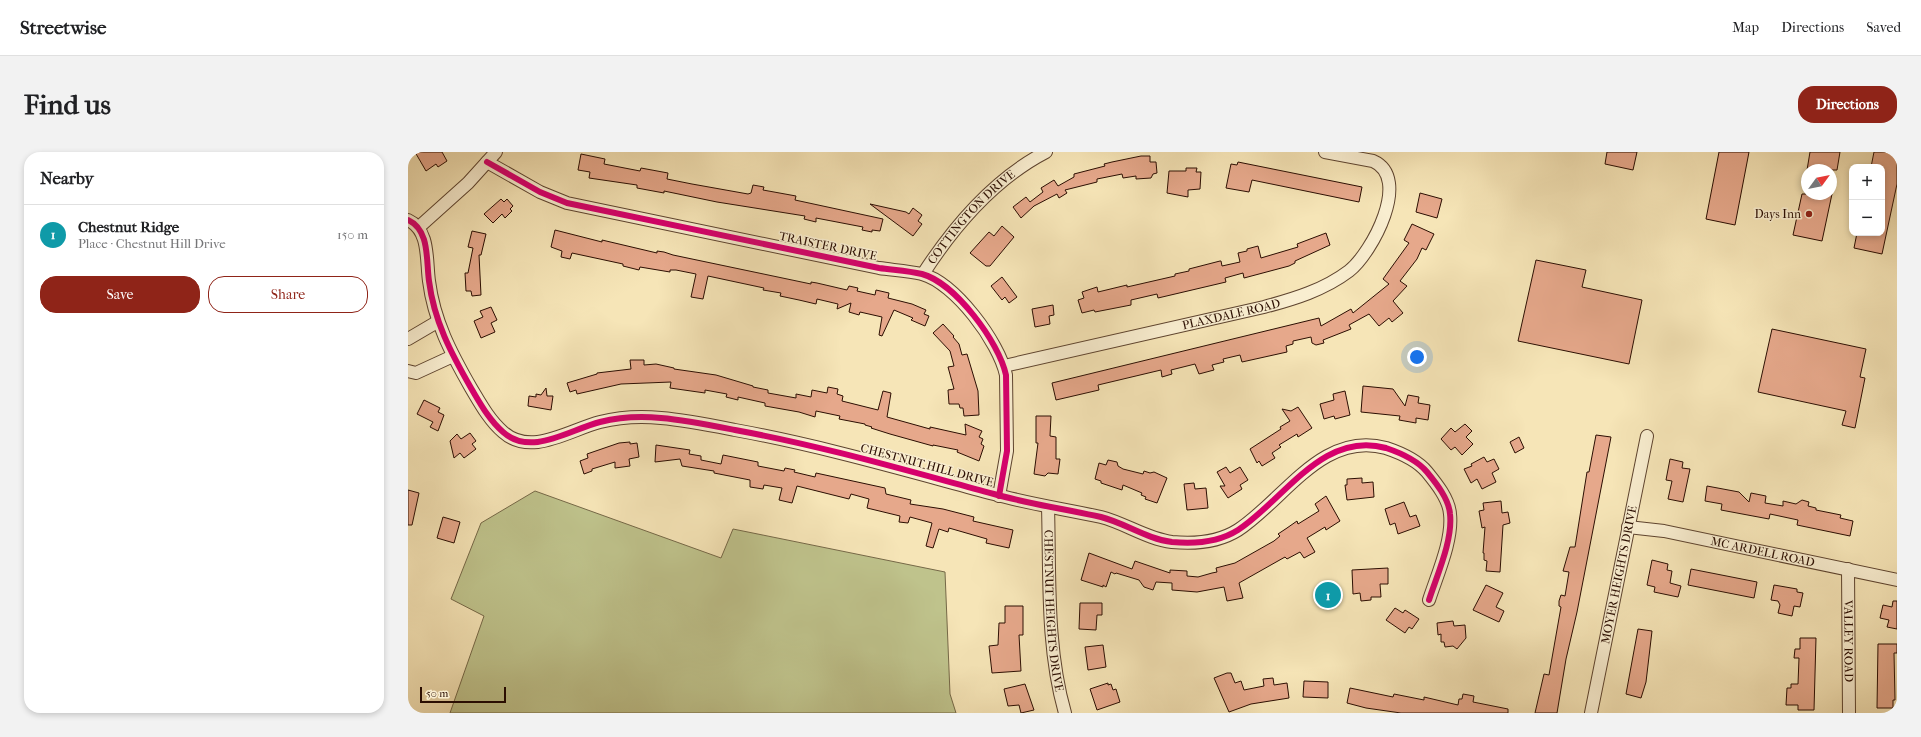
<!DOCTYPE html>
<meta charset="utf-8">
<style>
:root{--surface:#fff;--page:#f2f2f2;--text:#202124;--muted:#757577;--line:#e0e0e0;--accent:#8f2418}
body{margin:0;font-family:"IM FELL French Canon",serif;background:var(--page);color:var(--text)}
.controls{position:absolute;right:12px;top:12px;display:grid;overflow:hidden;border-radius:8px;box-shadow:0 2px 6px #0003}
.controls button{width:36px;height:36px;display:grid;place-items:center;padding:0;border:0;border-bottom:1px solid var(--line);background:var(--surface);color:var(--text);font:20px sans-serif}
.compass{position:absolute;left:1393px;top:12px;width:36px;height:36px;border-radius:50%;background:var(--surface);box-shadow:0 2px 6px #0003;rotate:57deg}
.scale{position:absolute;left:12px;bottom:10px;width:86px;box-sizing:border-box;padding-left:4px;border:2px solid #2b0e02;border-top:0;font-size:11px;line-height:14px;white-space:nowrap;color:#2b0e02;-webkit-text-stroke:3px #f9eed0;paint-order:stroke}
.you{position:absolute;left:1009px;top:205px;width:14px;height:14px;margin:-10px;border:3px solid #fff;border-radius:50%;background:#1a73e8;box-shadow:0 0 0 6px #1a73e833}
.badge{display:grid;place-items:center;width:26px;height:26px;border-radius:50%;background:var(--accent);color:#fff;font-size:13px;font-weight:700}
.pin{position:absolute;translate:-50% -50%;border:2px solid #fff;box-shadow:0 1px 4px #0006}
.list{margin:0;padding:0;list-style:none}
h2{display:flex;justify-content:space-between;align-items:center;height:52px;margin:0;padding:0 16px;font-size:17px}
h2 small{font-size:13px;font-weight:400;color:var(--muted)}
.list li{display:grid;grid-template-columns:26px 1fr auto;gap:12px;align-items:center;box-sizing:border-box;height:60px;padding:0 16px;border-top:1px solid var(--line)}
.list b{display:block;font-size:15px;white-space:nowrap}
.list p{margin:0;font-size:13px;white-space:nowrap;color:var(--muted)}
.list em{font-size:13px;font-style:normal;color:var(--muted)}
.actions{display:flex;gap:8px;padding:12px 16px}
.actions a{flex:1;padding:9px 0;border:1px solid var(--accent);border-radius:16px;text-align:center;font-size:14px;color:var(--accent)}
.actions .main{background:var(--accent);color:#fff}
.map{position:relative;flex:none;width:1489px;height:561px;overflow:hidden;border-radius:16px}
header{display:flex;align-items:center;gap:24px;box-sizing:border-box;height:56px;padding:0 20px;background:var(--surface);border-bottom:1px solid var(--line)}
header strong{font-size:19px}
nav{display:flex;gap:22px;margin-inline-start:auto;font-size:14px}
.intro{display:flex;align-items:center;justify-content:space-between;box-sizing:border-box;height:96px;padding:0 24px}
h1{margin:0;font-size:28px}
.button{padding:10px 18px;border-radius:16px;background:var(--accent);color:#fff;font-size:14px;font-weight:700}
main{display:flex;gap:24px;padding:0 24px}
aside{flex:1;background:var(--surface);border-radius:16px;box-shadow:0 2px 6px #0003}
.map>svg:first-child{display:block}
.green{fill:#bfc38c;stroke:#756847}
.building{fill:#e6a88b;stroke:#2b0e02}
.lines{fill:none;stroke-linecap:round;stroke-linejoin:round}
.minor-casing{stroke:#5e442f;stroke-width:14}
.minor{stroke:#f9eed0;stroke-width:12}
.cycleway-casing{stroke:#f9eed0;stroke-width:8}
.cycleway{stroke:#d6006c;stroke-width:6}
.poi-dot{fill:#8f2418;stroke:#f9eed0;stroke-width:1.5}
.labels{text-anchor:middle;dominant-baseline:central;stroke-width:3;stroke-linejoin:round;paint-order:stroke}
.poi-label{font-size:12px;fill:#2b0e02;stroke:#f9eed0;text-anchor:end}
.street-label{font-size:12px;fill:#2b0e02;stroke:#f9eed0}
</style>
<header>
<strong>Streetwise</strong>
<nav><a>Map</a><a>Directions</a><a>Saved</a></nav>
</header>
<div class="intro"><h1>Find us</h1><a class="button">Directions</a></div>
<main>
<aside>
<h2>Nearby<small></small></h2>
<ul class="list">
<li><span class="badge" style="background:#0f9aa8">1</span><div><b>Chestnut Ridge</b><p>Place · Chestnut Hill Drive</p></div><em>150 m</em></li>
</ul>
<div class="actions"><a class="main">Save</a><a>Share</a></div>
</aside>
<div class="map">
<svg width="1489" height="561" viewBox="0 0 1489 561">
<rect width="100%" height="100%" fill="#f6e5b7"/>
<filter id="stains"><feTurbulence type="fractalNoise" baseFrequency=".005" numOctaves="4"/><feColorMatrix values="0 0 0 0 .2 0 0 0 0 .09 0 0 0 0 .02 0 0 0 .5 -.17"/></filter>
<radialGradient id="worn" r=".72"><stop offset=".6" stop-color="#630" stop-opacity="0"/><stop offset="1" stop-color="#630" stop-opacity=".3"/></radialGradient>
<path class="green" d="M127,339L313,406L325,377L537,420L542,542L548,561H42L76,464L43,447L73,371Z"/>
<g class="building">
<path d="M7,0H34L39,9L30,15L28,12L18,19Z"/>
<path d="M1199,0H1229L1225,18L1197,12Z"/>
<path d="M1311,0H1341L1327,73L1298,67Z"/>
<path d="M1402,0H1432L1429,18H1399Z"/>
<path d="M1466,0H1489V32L1474,102L1446,96L1449,81H1474V15H1463Z"/>
<path d="M173,2L197,7L196,12L232,19L233,16L260,21L259,27L284,32L340,42L343,41L345,33L356,35L355,38L388,44L387,48L475,67L472,79L464,78V80L454,78L455,75L408,66V70L396,67L397,64L309,50L256,39V41L229,36V33L181,26L182,20L170,18Z"/>
<path d="M733,4H742V10H748L749,21L745,22L743,26L728,27V24L715,26L714,22L689,27V30L657,38L659,41L651,46L649,42L626,54L613,66L605,55L618,45L622,50L635,40L633,36L646,28L650,34L666,25V22L697,14L696,12L704,10Z"/>
<path d="M830,10L954,35L951,50L844,28L841,40L818,36L823,12L829,13Z"/>
<path d="M778,16H789L788,20H793L792,37L780,38V45L759,41L761,19H778Z"/>
<path d="M1012,41L1034,47L1029,66L1008,60Z"/>
<path d="M1394,42H1424L1414,89L1385,83Z"/>
<path d="M93,47L96,50L99,47L105,54L102,57L104,59L97,66L94,62L85,71L76,62Z"/>
<path d="M462,52L498,60L501,62L505,56L514,63L510,69L514,72L505,84Z"/>
<path d="M1004,72L1026,82L1018,98L1014,96L1009,107L992,129L999,134L985,149L995,161L984,170L981,166L971,174L961,162L941,173L943,177L915,188L916,191L908,193L904,191L903,185L885,189V192L878,194L879,200L834,210L832,203L815,207L816,210L804,213L806,218L791,222L787,212L763,218L764,222L754,225L753,218L690,233L691,238L648,248L644,231L911,166L913,174L943,157L945,161L981,132L975,127L1001,91L996,88Z"/>
<path d="M594,74L606,85L582,114H578L562,101L581,80L586,84Z"/>
<path d="M147,78L194,90V88L249,101V99L256,100L265,103L403,132V130L409,131L439,138L441,134L450,136L449,139L467,143L468,138L481,141L480,146L504,152L518,158L516,162L521,164L517,174L503,168L505,166L486,158L474,184L471,183L474,165L452,160L451,163L441,160L443,151L429,157L430,152L409,147L408,152L391,148L372,144L373,141L355,138L356,136L300,124L295,147L283,145L288,122L268,118H262V120L232,115L231,118L215,114V112L164,101L162,107L153,105L154,99L143,95Z"/>
<path d="M64,79L78,82L73,103H71L73,143L64,144L63,139H58L57,121H60L65,96L60,95Z"/>
<path d="M918,81L922,93L887,109V111L881,114L836,126L835,121L817,126L818,130L750,146L749,142L723,148V153L687,160L686,158L674,161L670,148L676,146L674,140L689,135L690,140L719,133V135L767,124V122L781,119V117L812,109H813L814,114L832,110L830,101L839,99V97L850,94L853,106L890,95L889,92Z"/>
<path d="M1128,108L1178,118L1174,135L1234,148L1221,212L1110,189Z"/>
<path d="M594,125L609,145L601,151L597,145L594,148L583,134Z"/>
<path d="M645,153L646,163L641,164L642,172L627,175L624,157Z"/>
<path d="M83,155L89,168L83,171L87,180L73,186L66,169L75,165L72,159Z"/>
<path d="M535,172L546,184L545,185L551,192L554,203L559,202L570,239L571,263L556,264L555,256H552L551,252H541L540,238L546,237L540,215L546,214L542,199L525,181Z"/>
<path d="M1364,177L1458,197L1452,225L1457,226L1447,276L1434,273L1438,259L1350,240Z"/>
<path d="M222,208H236V213L248,212L266,216V217L308,223L345,234V235L360,238V241L388,246V242L403,245L404,238L419,241L420,235L430,237L429,242L435,244L434,249L470,258L475,239L483,241L479,265L522,277V275L558,283L557,272L574,279L571,285L575,287L573,292L576,294L571,309L549,300L550,298L525,293V294L482,282L463,276L464,275L457,273V272L431,267L432,264L408,259L407,265L391,260L357,254V251L330,245V248L318,245L319,242L297,238V241L262,236L263,230L213,232L169,242L168,238L162,240L159,231L189,222V221L223,217Z"/>
<path d="M955,234L985,237L997,254L1000,243L1011,245L1010,251L1022,253L1020,268L1008,266V271L991,268L992,264L953,260Z"/>
<path d="M138,236L139,244H145L143,258L120,254L121,244L128,245V242L133,243Z"/>
<path d="M937,239L942,263L927,267L926,264L916,267L912,252L926,248L925,242Z"/>
<path d="M16,248L32,256L30,260L36,263L30,279L22,275L25,270L9,262Z"/>
<path d="M890,255L904,276L890,285L889,282L871,293L873,295L864,301L867,306L854,314L851,309L849,311L842,297L873,277L872,275L882,269L874,257L883,259Z"/>
<path d="M628,264H643L642,284L648,285V307H652L650,322L640,321L637,324L626,322L630,291H628Z"/>
<path d="M1057,272L1064,279L1058,285L1065,292L1054,303L1047,295L1043,298L1033,287L1043,276L1047,280Z"/>
<path d="M62,281L68,289L64,292L68,297L56,306L52,301L46,306L42,289L49,282L53,287Z"/>
<path d="M1188,283L1203,285L1169,460L1158,507L1149,561H1127L1136,522L1141,523L1153,455L1151,454V449L1153,443L1157,444L1161,420L1155,419L1162,395H1167L1179,320H1181Z"/>
<path d="M1111,285L1116,296L1107,301L1102,290Z"/>
<path d="M222,290V292L229,291L231,305L221,307L222,314L207,316V310L184,317V319L176,322L172,309L180,306L179,302L211,291Z"/>
<path d="M248,293L282,298L281,302L293,304V308L313,312L315,303L350,310V314L376,319L377,316L387,318L386,320L407,325L408,321L477,336L478,342L503,348L502,352L535,357L566,365L565,369L605,378L601,396L578,391L579,387L541,376L540,380L531,377L525,396L518,394L524,371L502,365L500,371L491,370L492,364L459,356L461,347L443,342L441,347L389,334L384,351L371,348L374,336L356,333L355,337L342,335V328L306,321V319L274,314L272,307L247,310Z"/>
<path d="M1076,305L1079,310L1086,307L1091,317L1084,321L1088,330L1074,337L1069,327L1063,331L1056,317L1064,314L1063,312Z"/>
<path d="M1262,307L1275,310L1274,316L1282,317L1275,350L1260,347L1264,329L1258,328Z"/>
<path d="M700,308L709,310L710,314L715,317L735,322L736,319L742,321L746,320L759,326L749,351L737,347L738,345L733,343L734,341L715,333L714,338L693,331V329L687,327L691,311L698,313Z"/>
<path d="M818,315L822,321L832,315L840,328L832,333L834,337L820,346L812,334H817L809,320Z"/>
<path d="M954,326V331L965,330L966,345L939,348L937,333H939V327Z"/>
<path d="M786,331L787,337L798,336L800,356L779,358L776,332Z"/>
<path d="M1299,334L1331,340L1341,350L1343,341L1358,344L1357,351L1375,354V349L1388,352L1394,348L1401,350L1400,354L1408,356V358L1433,363L1432,366L1445,369L1442,384L1389,373L1390,368L1362,362L1361,367L1313,358L1314,352L1297,349Z"/>
<path d="M0,338L11,341L4,373H0Z"/>
<path d="M918,344L932,369L918,378L917,375L899,386L907,400L896,406L892,400L879,407L877,405L831,431L835,446L819,449L816,435L789,440L764,438V431L748,430L745,438L736,435L731,428L708,421L707,422L703,420L698,435L695,433V435L673,428L681,401L724,417L727,409L762,421V418L779,419V424L790,425L804,421L809,420L808,416L827,411L866,389L872,384L870,382L879,376L889,369L890,372L911,359L907,352Z"/>
<path d="M1093,349L1094,361L1100,360L1102,371L1095,373L1092,420L1078,419L1079,409L1076,408V401H1075L1077,375L1074,376L1071,359L1076,358L1075,351Z"/>
<path d="M996,350L1002,365L1008,363L1012,374L990,382L987,371L982,373L977,357Z"/>
<path d="M35,365L52,370L46,391L29,386Z"/>
<path d="M1244,408L1260,412L1259,418L1264,419L1262,431L1273,434L1270,445L1246,440L1247,435L1239,433Z"/>
<path d="M980,416V432H972L973,445H963V448L953,449L952,441L945,442L944,418Z"/>
<path d="M1283,417L1349,430L1346,446L1280,433Z"/>
<path d="M1078,433L1095,441L1088,455L1096,459L1091,470L1065,458Z"/>
<path d="M1366,433L1389,437V440L1395,441L1392,455L1386,454L1384,464L1370,461L1372,453L1370,449L1363,448Z"/>
<path d="M1485,449H1489V477L1479,475L1481,468L1472,466L1475,453L1484,455Z"/>
<path d="M672,451H694V463H689L688,478L671,477Z"/>
<path d="M597,454H615V483H611L613,519L584,521L581,494L590,493L591,471H597Z"/>
<path d="M987,456L995,461L997,458L1011,467L1004,477L1001,475L997,481L978,468Z"/>
<path d="M1045,469L1046,474L1057,473L1058,486L1049,497L1045,494L1037,495L1036,490H1033V482L1030,483L1029,471Z"/>
<path d="M1230,477L1244,479L1238,530L1233,546L1218,542Z"/>
<path d="M1392,486H1408L1406,558H1390V553H1378L1379,536H1383V532H1390L1391,506H1386L1387,497H1392Z"/>
<path d="M1470,492H1489V501H1486L1487,548H1485V556H1469Z"/>
<path d="M695,493L698,515L680,518L677,495Z"/>
<path d="M819,521H823L827,531L833,529L836,538L856,534L855,527L865,526L866,533L879,531L881,546L843,552L821,560L806,526Z"/>
<path d="M896,529L920,530V546L895,545Z"/>
<path d="M700,531V533L703,532L705,538L708,537L712,550L689,558L682,537Z"/>
<path d="M617,532L626,558L613,561L611,553L600,554L596,537Z"/>
<path d="M942,536L985,545L986,542L1016,548V545L1050,553L1051,547H1054L1055,542L1066,544L1065,550L1100,557V561H993L958,556L939,551Z"/>
</g>
<g class="lines">
<g class="minor-casing">
<g id="minor">
<path d="M79,10L132,40L159,51L471,116C485,118 500,119 514,122C547,131 591,190 598,223L599,299L591,344"/>
<path d="M0,68C22,78 18,108 21,129C26,169 43,201 63,236C72,251 81,268 95,280C123,305 161,278 192,270C212,265 232,264 253,266C278,268 302,273 327,278C415,294 500,319 586,342C621,352 657,357 693,365C717,371 739,387 764,390C785,392 811,390 830,378C876,348 915,278 978,296C993,301 1009,308 1019,320C1028,331 1041,347 1042,362C1045,388 1029,423 1021,448"/>
<path d="M11,75L60,31L88,0"/>
<path id="s1" d="M515,122C546,74 586,27 638,0"/>
<path d="M0,187L29,170"/>
<path id="s2" d="M596,214L856,155C886,147 916,138 941,119C964,101 1004,26 965,9L917,0"/>
<path d="M0,219L8,221L45,204"/>
<path id="s3" d="M640,355C642,423 638,495 657,561"/>
<path id="s4" d="M1220,375L1256,379L1489,428"/>
<path id="s5" d="M1440,417L1441,561"/>
<path id="s6" d="M1183,561L1239,284"/>
</g>
</g>
<use href="#minor" class="minor"/>
<g class="cycleway-casing">
<g id="cycleway">
<path d="M79,10L132,40L159,51L471,116C485,118 500,119 514,122C547,131 591,190 598,223L599,299L591,344"/>
<path d="M0,68C22,78 18,108 21,129C26,169 43,201 63,236C72,251 81,268 95,280C123,305 161,278 192,270C212,265 232,264 253,266C278,268 302,273 327,278C415,294 500,319 586,342C621,352 657,357 693,365C717,371 739,387 764,390C785,392 811,390 830,378C876,348 915,278 978,296C993,301 1009,308 1019,320C1028,331 1041,347 1042,362C1045,388 1029,423 1021,448"/>
</g>
</g>
<use href="#cycleway" class="cycleway"/>
</g>
<circle class="poi-dot" cx="1401" cy="62" r="4"/>
<g class="labels">
<g class="poi-label">
<text x="1393" y="62">Days Inn</text>
</g>
<g class="street-label">
<text stroke="none"><textPath href="#s1" startOffset="75">COTTINGTON DRIVE</textPath></text>
<text transform="translate(420 94) rotate(12)">TRAISTER DRIVE</text>
<text stroke="none"><textPath href="#s2" startOffset="233">PLAXDALE ROAD</textPath></text>
<text transform="translate(519 313) rotate(15)">CHESTNUT HILL DRIVE</text>
<text stroke="none"><textPath href="#s4" startOffset="137">MC ARDELL ROAD</textPath></text>
<text stroke="none"><textPath href="#s6" startOffset="141">MOYER HEIGHTS DRIVE</textPath></text>
<text stroke="none"><textPath href="#s3" startOffset="104">CHESTNUT HEIGHTS DRIVE</textPath></text>
<text stroke="none"><textPath href="#s5" startOffset="72">VALLEY ROAD</textPath></text>
</g>
</g>
<rect width="100%" height="100%" filter="url(#stains)"/>
<rect width="100%" height="100%" fill="url(#worn)"/>
</svg>
<div class="controls">
<button>+</button>
<button>−</button>
</div>
<svg class="compass" viewBox="-18 -18 36 36"><path d="M0-13l5 13h-10z" fill="#e53935"/><path d="M0 13l5-13h-10z" fill="#757577"/></svg>
<div class="scale">50 m</div>
<div class="you"></div>
<div class="pin badge" style="left:920px;top:443px;background:#0f9aa8">1</div>
</div>
</main>
